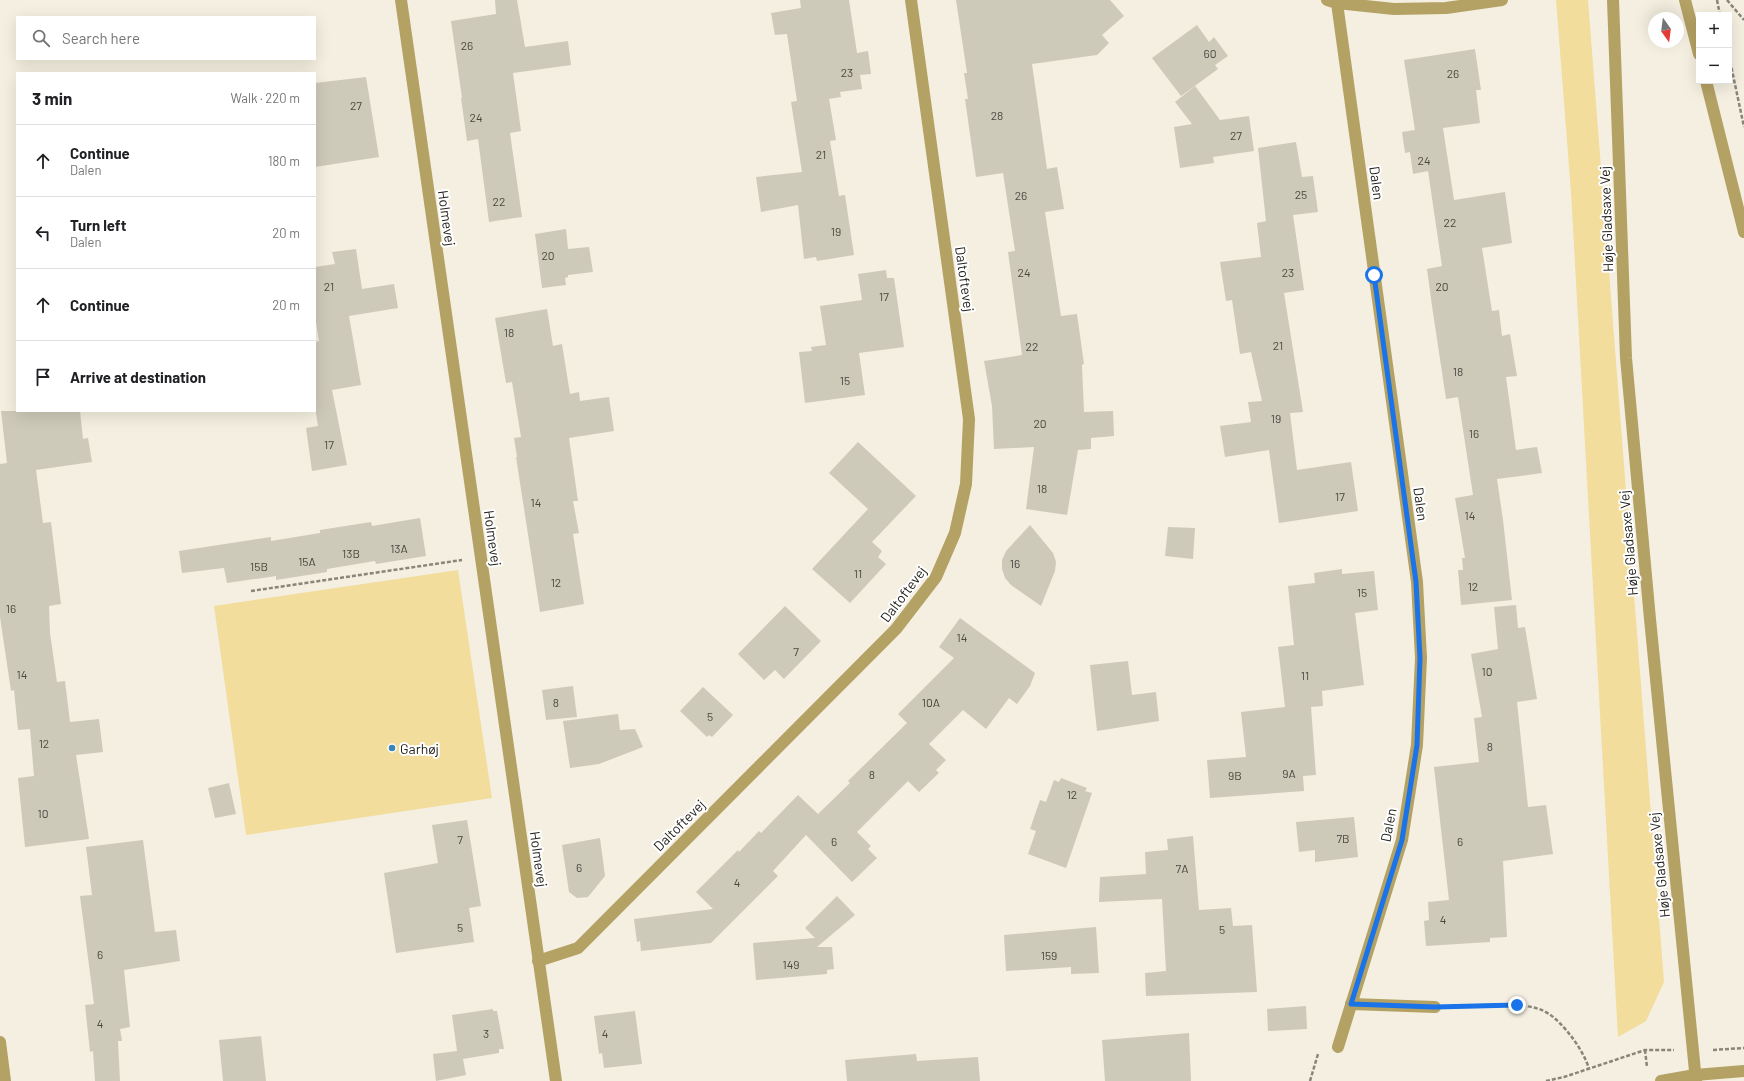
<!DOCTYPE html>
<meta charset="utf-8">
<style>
:root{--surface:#fff;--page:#f2f2f2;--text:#202124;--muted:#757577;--line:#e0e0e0}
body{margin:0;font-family:Barlow,sans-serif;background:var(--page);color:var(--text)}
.controls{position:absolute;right:12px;top:12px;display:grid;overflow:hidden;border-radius:0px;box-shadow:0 4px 16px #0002}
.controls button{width:36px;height:36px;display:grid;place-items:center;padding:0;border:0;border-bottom:1px solid var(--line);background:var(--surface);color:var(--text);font:20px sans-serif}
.compass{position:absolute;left:1648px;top:12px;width:36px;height:36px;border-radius:50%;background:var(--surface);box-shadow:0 4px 16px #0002;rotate:166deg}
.stop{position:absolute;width:12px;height:12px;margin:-9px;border:3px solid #1a73e8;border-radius:50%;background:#fff}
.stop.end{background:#1a73e8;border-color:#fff;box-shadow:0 1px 4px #0008}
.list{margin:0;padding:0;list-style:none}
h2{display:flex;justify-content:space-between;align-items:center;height:52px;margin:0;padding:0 16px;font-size:17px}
h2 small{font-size:13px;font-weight:400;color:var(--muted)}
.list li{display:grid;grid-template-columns:26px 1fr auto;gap:12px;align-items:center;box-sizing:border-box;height:72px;padding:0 16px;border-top:1px solid var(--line)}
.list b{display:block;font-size:15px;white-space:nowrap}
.list p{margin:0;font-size:13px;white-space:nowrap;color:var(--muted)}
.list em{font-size:13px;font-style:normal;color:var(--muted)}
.icon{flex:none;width:22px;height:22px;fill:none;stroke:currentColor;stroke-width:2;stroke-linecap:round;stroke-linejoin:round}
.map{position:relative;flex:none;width:1744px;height:1081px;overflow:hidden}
.search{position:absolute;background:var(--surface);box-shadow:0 4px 16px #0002;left:16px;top:16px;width:300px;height:44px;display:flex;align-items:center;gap:10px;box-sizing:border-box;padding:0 14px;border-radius:0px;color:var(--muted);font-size:15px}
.panel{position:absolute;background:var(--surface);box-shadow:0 4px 16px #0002;left:16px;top:72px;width:300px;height:340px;border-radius:0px}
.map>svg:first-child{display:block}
.green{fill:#f2dd9d}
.building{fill:#cecaba}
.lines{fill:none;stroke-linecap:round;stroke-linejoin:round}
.path{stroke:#88857a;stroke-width:2.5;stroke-dasharray:4 2;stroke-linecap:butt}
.minor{stroke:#b4a164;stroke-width:12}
.route{stroke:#1a73e8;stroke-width:5}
.poi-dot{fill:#3983b7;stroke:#fff;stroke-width:1.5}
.labels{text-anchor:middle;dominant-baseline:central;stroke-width:4;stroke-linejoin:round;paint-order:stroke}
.number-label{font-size:12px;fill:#4b4840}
.street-label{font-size:14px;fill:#1f1d17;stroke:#fff}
.poi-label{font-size:14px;fill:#1f1d17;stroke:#fff;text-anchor:start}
</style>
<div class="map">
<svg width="1744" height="1081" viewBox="0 0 1744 1081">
<rect width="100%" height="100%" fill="#f4efe0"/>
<g class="green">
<path d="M1556,0H1588L1664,982L1646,1021L1618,1037L1571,192Z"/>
<path d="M458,570L492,798L246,835L214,606Z"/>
</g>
<g class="building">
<path d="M495,0H517L525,47L568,41L571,65L513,73L521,131L510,133L522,217L489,222L478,139L467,141L461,98H462L451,21L496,14Z"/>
<path d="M800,0H849L857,53L868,51L871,74L860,75L862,89L840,92L841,97L829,99L836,140L830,141L839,196L845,195L854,255L817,261L816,257L804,259L798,205L761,212L756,177L802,172L791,102L797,101L787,34L775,35L771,13L801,8Z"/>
<path d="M956,0H1110L1124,16L1102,35L1109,43L1097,55L1032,64L1047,169L1057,167L1064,209L1045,212L1061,316L1077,314L1084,364L1082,365L1084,412L1113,411L1114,436L1091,438V449L1078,450L1067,515L1026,509L1034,447L994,449L992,406L984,361L1022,355L1008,252L1015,251L1003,173L976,177L965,99H968L964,73H967Z"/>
<path d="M1197,25L1209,42L1214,37L1228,56L1215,65L1218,69L1181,96L1152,58Z"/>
<path d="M1475,49L1481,90H1476L1480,123L1443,128L1454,200L1505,192L1512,243L1482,248L1492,311L1499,310L1502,336L1510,334L1517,376L1506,377L1516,450L1537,447L1542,473L1497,479L1503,520L1512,600L1461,605L1458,570H1463L1462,558H1465L1455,498L1473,495L1458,397L1446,399L1432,306L1427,269L1442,266L1428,171L1413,174L1410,152L1405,153L1402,132L1415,130L1404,60Z"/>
<path d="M366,77L379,157L315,167V83Z"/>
<path d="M1195,86L1220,120L1249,116L1254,151L1213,157L1214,163L1180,168L1174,127L1192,124L1175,102Z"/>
<path d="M1296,142L1302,177L1313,176L1318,212L1293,215L1304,290L1284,293L1303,412L1290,413L1297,470L1351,462L1358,511L1279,523L1269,450L1225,457L1220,426L1251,422L1248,402L1262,401L1251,352L1240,354L1232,300L1226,301L1220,262L1261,257L1257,223L1266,221L1258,148Z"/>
<path d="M566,229L568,249L589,247L593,272L568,275V277L565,278L566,285L542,288L535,234Z"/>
<path d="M356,249L362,289L394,284L398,308L349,316L361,385L332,390L347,465L312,471L306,428L318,426L315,408V342L319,341L315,316V267L335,264L332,252Z"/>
<path d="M886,270L887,278H894L904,347L859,353L865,395L805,403L799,352L812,351L811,347L826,345L820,306L862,300L858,274Z"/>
<path d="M547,309L553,346L562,344L570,394L579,392L580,401L609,397L614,431L569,438L578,501H573L579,533L573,534L584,604L540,612L516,457H517L514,438L521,437L512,382L506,383L495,318Z"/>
<path d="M1,411H80L83,439L88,438L92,462L36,470L43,523L51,522L61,604L49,606L50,633L57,682L65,681L70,722L99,719L103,752L76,755L89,839L25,847L18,778L34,776L30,729L18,730L14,690L11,691L0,617V464L7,463Z"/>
<path d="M858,442L916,496L872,542L882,551L878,557L886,564L850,603L812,569L868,509L829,473Z"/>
<path d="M420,518L426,556L376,564L375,561L327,569V572L276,580V576L227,583L224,568L182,573L179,551L271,537V541L320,533V530L371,522L372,526Z"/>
<path d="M1030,525L1053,553L1056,562L1055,571L1041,606L1011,585L1005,578L1002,569V560L1006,551Z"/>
<path d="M1168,527L1195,528L1193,559L1165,556Z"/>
<path d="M1342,569V574L1374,571L1378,610L1355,613L1364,685L1322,691L1323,706L1311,707L1316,775L1303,776L1304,791L1210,798L1207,760L1246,757L1241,712L1285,707L1278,647L1294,645L1288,586L1315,583L1314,573Z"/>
<path d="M1516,605L1518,628L1525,627L1537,699L1517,702L1528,807L1546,805L1553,854L1503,861L1507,937L1490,938V942L1426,946L1424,921L1429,920L1428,902L1449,900L1434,767L1479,762L1474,718L1482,717L1471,654L1498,649L1494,607Z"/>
<path d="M785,606L821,641L784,679L775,670L764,680L738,654Z"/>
<path d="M960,618L1035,673L1030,686L1017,704L1009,698L986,729L963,710L929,744L946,760L936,770L939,773L919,792L908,781L857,832L871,846L868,849L877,858L852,882L806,835L773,871L778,876L711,943L641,951L640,941L637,942L634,919L713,909L696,892L738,850L739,852L759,831L761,833L798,795L818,814L850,783L848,781L907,723L898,714L954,658L939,647Z"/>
<path d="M1128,661L1132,695L1156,692L1159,721L1097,731L1090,665Z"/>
<path d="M573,686L577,717L546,720L542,690Z"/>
<path d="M703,687L733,715L712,737L709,735L707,737L680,711Z"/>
<path d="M618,714L620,730L635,729L643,747L599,764L570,768L563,721Z"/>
<path d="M1061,778L1087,788L1085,791L1092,793L1066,868L1028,854L1036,831L1030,829L1040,800L1046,802L1054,780L1059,782Z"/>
<path d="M229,783L236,814L215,818L208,788Z"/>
<path d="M1354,817L1358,857L1315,862V850L1299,852L1296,822Z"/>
<path d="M467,820L481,906L469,908L474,942L396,953L384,873L438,863L432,825Z"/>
<path d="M1193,836L1199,910L1231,908L1233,926L1252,925L1257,992L1146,996L1145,973L1166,971L1162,899L1099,902L1100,877L1146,874L1145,852L1168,850L1167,839Z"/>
<path d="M600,838L605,876L588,897L577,898L569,892L562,845Z"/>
<path d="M143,840L155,932L176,930L180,961L124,970L130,1027L120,1029L122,1041H118L120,1081H95L93,1051L90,1052L85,1005L94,1004L80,896L92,895L86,847Z"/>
<path d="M837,896L855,915L817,947H832L834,969L827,970V974L756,980L753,943L815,938L805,928Z"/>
<path d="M1096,927L1099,973L1071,974V967L1006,971L1004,935Z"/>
<path d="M1306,1006L1307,1029L1268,1031L1267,1009Z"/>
<path d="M493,1009V1011H497L504,1049H499V1053L463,1059L466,1075L436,1081L433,1054L457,1051L452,1015Z"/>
<path d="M635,1011L642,1064L604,1068L602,1053L599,1054L594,1016Z"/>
<path d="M1189,1033L1191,1081H1105L1102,1040Z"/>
<path d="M261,1036L266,1081H223L219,1040Z"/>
<path d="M916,1054L917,1061L978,1057L980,1081H847L845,1060Z"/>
</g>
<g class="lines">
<g class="path">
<path d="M1717,0L1720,15"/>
<path d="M1727,0L1744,20"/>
<path d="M1729,56L1744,127"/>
<path d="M251,591L462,560"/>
<path d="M1456,1006C1482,1006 1513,1001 1539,1009C1552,1013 1563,1026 1571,1036C1578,1045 1586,1058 1589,1069"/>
<path d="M1645,1050L1647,1067"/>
<path d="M1713,1050L1744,1048"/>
<path d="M1310,1081L1318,1054"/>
<path d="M1546,1081L1564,1077L1645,1050H1674"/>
</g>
<g class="minor">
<path d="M401,0L556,1081"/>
<path d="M1327,0L1337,3L1394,9L1446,8L1502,0"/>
<path d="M1613,0L1626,358L1650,619L1696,1081"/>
<path d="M1685,0L1699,54"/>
<path d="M1337,3L1417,582L1421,658L1417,745L1402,840L1338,1047"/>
<path d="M1706,81L1744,232"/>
<path d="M538,961L578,948L896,629L936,577L955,533L966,484L969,419L911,0"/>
<path d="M1351,1004L1435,1007"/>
<path d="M0,1042L5,1081"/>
<path d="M1661,1081L1695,1075L1744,1071"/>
</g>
</g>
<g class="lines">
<path class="route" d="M1374,275L1416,582L1420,658L1417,745L1402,840L1351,1004L1435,1007L1517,1005"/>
</g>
<circle class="poi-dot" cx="392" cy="748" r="4"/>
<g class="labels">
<g class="number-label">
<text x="467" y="45">26</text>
<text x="1210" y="53">60</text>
<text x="847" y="72">23</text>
<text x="1453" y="73">26</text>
<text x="356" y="105">27</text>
<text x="997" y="115">28</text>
<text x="476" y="117">24</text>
<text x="1236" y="135">27</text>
<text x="821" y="154">21</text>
<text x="1424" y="160">24</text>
<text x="1301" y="194">25</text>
<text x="1021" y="195">26</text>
<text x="499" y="201">22</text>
<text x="1450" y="222">22</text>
<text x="836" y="231">19</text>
<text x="548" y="255">20</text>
<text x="1024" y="272">24</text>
<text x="1288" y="272">23</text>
<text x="329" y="286">21</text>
<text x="1442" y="286">20</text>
<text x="884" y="296">17</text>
<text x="509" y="332">18</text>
<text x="1278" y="345">21</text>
<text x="1032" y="346">22</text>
<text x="1458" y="371">18</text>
<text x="845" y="380">15</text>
<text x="1276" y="418">19</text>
<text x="1040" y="423">20</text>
<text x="1474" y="433">16</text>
<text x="329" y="444">17</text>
<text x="1042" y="488">18</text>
<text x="1340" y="496">17</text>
<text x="536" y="502">14</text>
<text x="1470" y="515">14</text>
<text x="399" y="548">13A</text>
<text x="351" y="553">13B</text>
<text x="307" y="561">15A</text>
<text x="1015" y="563">16</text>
<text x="259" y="566">15B</text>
<text x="858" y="573">11</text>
<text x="556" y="582">12</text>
<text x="1473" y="586">12</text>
<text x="1362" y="592">15</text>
<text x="11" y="608">16</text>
<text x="962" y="637">14</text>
<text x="796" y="651">7</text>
<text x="1487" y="671">10</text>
<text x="22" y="674">14</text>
<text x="1305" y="675">11</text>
<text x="556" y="702">8</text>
<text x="931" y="702">10A</text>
<text x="710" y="716">5</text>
<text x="44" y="743">12</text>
<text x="1490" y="746">8</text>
<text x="1289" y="773">9A</text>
<text x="872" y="774">8</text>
<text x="1235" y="775">9B</text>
<text x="1072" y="794">12</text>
<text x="43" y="813">10</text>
<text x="1343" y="838">7B</text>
<text x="460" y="839">7</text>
<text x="834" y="841">6</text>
<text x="1460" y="841">6</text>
<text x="579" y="867">6</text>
<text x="1182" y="868">7A</text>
<text x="737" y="882">4</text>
<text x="1443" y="919">4</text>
<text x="460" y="927">5</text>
<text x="1222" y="929">5</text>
<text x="100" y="954">6</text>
<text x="1049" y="955">159</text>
<text x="791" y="964">149</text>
<text x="100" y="1023">4</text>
<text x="486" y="1033">3</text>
<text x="605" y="1033">4</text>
</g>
<g class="street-label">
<text transform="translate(1377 183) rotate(82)">Dalen</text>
<text transform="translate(447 218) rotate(82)">Holmevej</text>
<text transform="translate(1606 219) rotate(-92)">Høje Gladsaxe Vej</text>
<text transform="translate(965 279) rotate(82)">Daltoftevej</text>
<text transform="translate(1421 504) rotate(82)">Dalen</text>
<text transform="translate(493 538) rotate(82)">Holmevej</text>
<text transform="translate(1628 543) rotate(-95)">Høje Gladsaxe Vej</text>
<text transform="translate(903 594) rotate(-53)">Daltoftevej</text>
<text transform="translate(679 825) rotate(-45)">Daltoftevej</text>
<text transform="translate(1388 825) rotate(-79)">Dalen</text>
<text transform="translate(539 859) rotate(82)">Holmevej</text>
<text transform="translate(1659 865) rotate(-96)">Høje Gladsaxe Vej</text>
</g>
<g class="poi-label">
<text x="400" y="748">Garhøj</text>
</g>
</g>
</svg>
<div class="controls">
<button>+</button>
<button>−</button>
</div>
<svg class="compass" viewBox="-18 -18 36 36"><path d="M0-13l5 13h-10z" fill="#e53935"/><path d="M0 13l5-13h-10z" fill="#757577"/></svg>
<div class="stop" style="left:1374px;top:275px"></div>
<div class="stop end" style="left:1517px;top:1005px"></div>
<div class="search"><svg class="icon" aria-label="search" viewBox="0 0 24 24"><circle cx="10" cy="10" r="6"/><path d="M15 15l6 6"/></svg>Search here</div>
<section class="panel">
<h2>3 min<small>Walk · 220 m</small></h2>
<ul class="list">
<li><svg class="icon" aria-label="ahead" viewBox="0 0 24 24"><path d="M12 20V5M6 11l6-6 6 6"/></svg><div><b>Continue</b><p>Dalen</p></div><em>180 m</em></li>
<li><svg class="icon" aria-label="left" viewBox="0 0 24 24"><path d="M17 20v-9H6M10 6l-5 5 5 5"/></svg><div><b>Turn left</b><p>Dalen</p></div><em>20 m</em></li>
<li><svg class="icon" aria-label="ahead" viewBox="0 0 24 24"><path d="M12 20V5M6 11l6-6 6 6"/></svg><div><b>Continue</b></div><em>20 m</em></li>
<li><svg class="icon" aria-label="arrive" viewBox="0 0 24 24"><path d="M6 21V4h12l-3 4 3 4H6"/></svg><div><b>Arrive at destination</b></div></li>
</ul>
</section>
</div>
